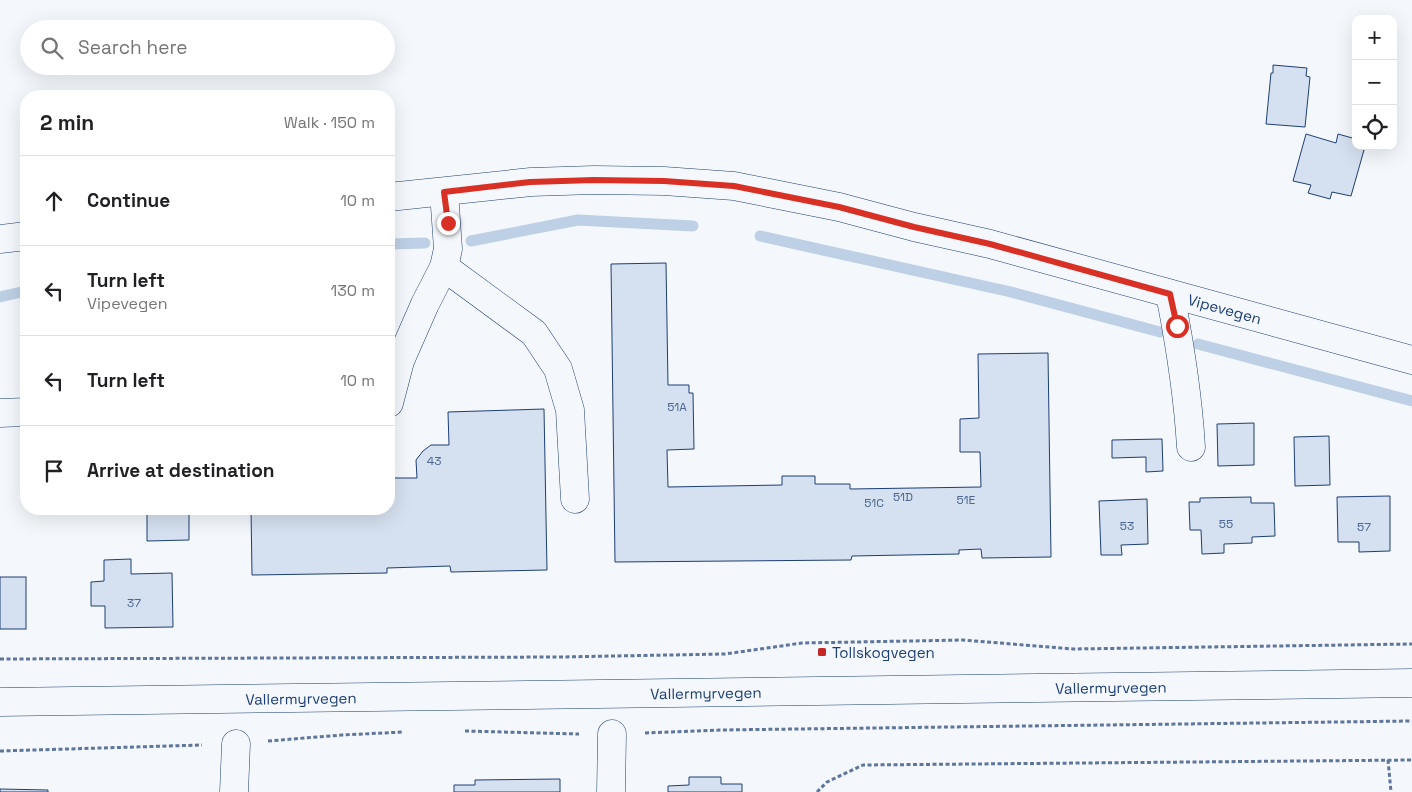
<!DOCTYPE html>
<meta charset="utf-8">
<style>
:root{--surface:#fff;--page:#f2f2f2;--text:#202124;--muted:#757577;--line:#e0e0e0}
body{margin:0;font-family:"Space Grotesk",sans-serif;background:var(--page);color:var(--text)}
.controls{position:absolute;right:15px;top:15px;display:grid;overflow:hidden;border-radius:10px;box-shadow:0 5px 20px #0002}
.controls button{width:45px;height:45px;display:grid;place-items:center;padding:0;border:0;border-bottom:1px solid var(--line);background:var(--surface);color:var(--text);font:25px sans-serif}
.stop{position:absolute;width:15px;height:15px;margin:-11px;border:4px solid #d93025;border-radius:50%;background:#fff}
.stop.end{background:#d93025;border-color:#fff;box-shadow:0 1px 5px #0008}
.list{margin:0;padding:0;list-style:none}
h2{display:flex;justify-content:space-between;align-items:center;height:65px;margin:0;padding:0 20px;font-size:21px}
h2 small{font-size:16px;font-weight:400;color:var(--muted)}
.list li{display:grid;grid-template-columns:32px 1fr auto;gap:15px;align-items:center;box-sizing:border-box;height:90px;padding:0 20px;border-top:1px solid var(--line)}
.list b{display:block;font-size:19px;white-space:nowrap}
.list p{margin:0;font-size:16px;white-space:nowrap;color:var(--muted)}
.list em{font-size:16px;font-style:normal;color:var(--muted)}
.icon{flex:none;width:28px;height:28px;fill:none;stroke:currentColor;stroke-width:2;stroke-linecap:round;stroke-linejoin:round}
.map{position:relative;flex:none;width:1412px;height:792px;overflow:hidden}
.search{position:absolute;background:var(--surface);box-shadow:0 5px 20px #0002;left:20px;top:20px;width:375px;height:55px;display:flex;align-items:center;gap:12px;box-sizing:border-box;padding:0 18px;border-radius:28px;color:var(--muted);font-size:19px}
.panel{position:absolute;background:var(--surface);box-shadow:0 5px 20px #0002;left:20px;top:90px;width:375px;height:425px;border-radius:20px}
.map>svg:first-child{display:block}
.lines{fill:none;stroke-linecap:round;stroke-linejoin:round}
.stream{stroke:#bed0e5;stroke-width:11}
.building{fill:#d5e0f0;stroke:#1d3f73}
.minor-casing{stroke:#1d3f73;stroke-width:29}
.major-casing{stroke:#1d3f73;stroke-width:29}
.path{stroke:#5e769c;stroke-width:3;stroke-dasharray:4 2.5;stroke-linecap:butt}
.minor{stroke:#f4f7fb;stroke-width:28}
.major{stroke:#f4f7fb;stroke-width:28}
.route{stroke:#d93025;stroke-width:6}
.poi-dot{fill:#c62828;stroke:#f4f7fb;stroke-width:2}
.labels{text-anchor:middle;dominant-baseline:central;stroke-width:4;stroke-linejoin:round;paint-order:stroke}
.number-label{font-size:12px;fill:#4b6792}
.street-label{font-size:15px;fill:#1d3f73;stroke:#f4f7fb}
.poi-label{font-size:15px;fill:#1d3f73;stroke:#f4f7fb;text-anchor:start}
</style>
<div class="map">
<svg width="1412" height="792" viewBox="0 0 1412 792">
<rect width="100%" height="100%" fill="#f4f7fb"/>
<g class="lines">
<g class="stream">
<path d="M760,236L1011,292L1160,332"/>
<path d="M471,241L578,220L693,226"/>
<path d="M389,244L425,243"/>
<path d="M0,297L26,291"/>
<path d="M1198,344L1412,401"/>
</g>
</g>
<g class="building">
<path d="M1273,65L1307,68L1306,76L1310,77L1305,127L1266,124L1271,73H1273Z"/>
<path d="M1306,134L1336,143L1338,134L1356,139L1357,148L1364,150L1351,196L1332,192L1330,199L1308,193L1311,185L1293,181Z"/>
<path d="M666,263L668,385H689V393H693L694,449L667,450L668,487L782,485V476H815V484H850V489L981,487L980,452H960V419L979,418L978,354L1048,353L1051,557L982,558L981,549L959,550V554L852,556L851,560L615,562L611,264Z"/>
<path d="M544,409L547,570L451,572L450,566L387,568V573L252,575L251,509H389V478H417L416,460L423,451L431,445H449L448,412Z"/>
<path d="M1254,423V465L1218,466L1217,424Z"/>
<path d="M1329,436L1330,485L1295,486L1294,437Z"/>
<path d="M1162,439L1163,471L1146,472V457L1112,458V440Z"/>
<path d="M1390,496V551L1359,552V542H1338L1337,497Z"/>
<path d="M1251,497V503H1274L1275,536L1252,537V543L1224,544V553L1202,554L1201,530H1190L1189,502H1200V498Z"/>
<path d="M1147,499L1148,544L1121,545L1122,555H1101L1099,501Z"/>
<path d="M147,509H189V540L147,541Z"/>
<path d="M131,559V574L172,573L173,627L105,628V606H91V582L104,581V560Z"/>
<rect x="0" y="577" width="26" height="52"/>
<path d="M689,777H721V784H742V792H668V786L689,785Z"/>
<path d="M560,779V792H454V785H475V780Z"/>
<path d="M0,789L48,790V792H0Z"/>
</g>
<g class="lines">
<g class="minor-casing">
<g id="minor">
<path id="s1" d="M389,197L531,182L594,180L664,181L734,186L839,207L914,227L990,244L1412,360"/>
<path d="M0,239L26,236"/>
<path d="M444,267L534,333L558,369L570,410L575,499"/>
<path d="M1170,294C1180,345 1188,396 1191,447"/>
<path d="M389,403L400,361L425,304L444,267L448,249L444,192"/>
<path d="M0,413L26,412"/>
<path d="M234,792L236,744"/>
<path d="M611,792L612,734"/>
</g>
</g>
<g class="major-casing">
<g id="major">
<path id="s2" d="M0,702L1412,683"/>
</g>
</g>
<g class="path">
<path d="M0,659L559,657L725,654L802,643L963,640L1073,649L1412,644"/>
<path d="M465,731L579,734"/>
<path d="M645,733L720,730L1412,721"/>
<path d="M268,741L342,735L404,732"/>
<path d="M0,751L202,745"/>
<path d="M1388,760L1391,792"/>
<path d="M817,792L827,782L863,765L1412,760"/>
</g>
<use href="#minor" class="minor"/>
<use href="#major" class="major"/>
</g>
<g class="lines">
<path class="route" d="M448,223L444,192L530,182L594,180L664,181L734,186L839,207L914,227L990,244L1170,294L1177,326"/>
</g>
<rect class="poi-dot" x="817" y="647" width="10" height="10" rx="2.5"/>
<g class="labels">
<g class="number-label">
<text x="677" y="407">51A</text>
<text x="434" y="461">43</text>
<text x="903" y="497">51D</text>
<text x="966" y="500">51E</text>
<text x="874" y="503">51C</text>
<text x="1226" y="524">55</text>
<text x="1127" y="526">53</text>
<text x="1364" y="527">57</text>
<text x="134" y="603">37</text>
</g>
<g class="street-label">
<text stroke="none"><textPath href="#s1" startOffset="852">Vipevegen</textPath></text>
<text stroke="none"><textPath href="#s2" startOffset="1111">Vallermyrvegen</textPath></text>
<text stroke="none"><textPath href="#s2" startOffset="706">Vallermyrvegen</textPath></text>
<text stroke="none"><textPath href="#s2" startOffset="301">Vallermyrvegen</textPath></text>
</g>
<g class="poi-label">
<text x="832" y="652">Tollskogvegen</text>
</g>
</g>
</svg>
<div class="controls">
<button>+</button>
<button>−</button>
<button><svg class="icon" aria-label="locate" viewBox="0 0 24 24"><circle cx="12" cy="12" r="6"/><path d="M12 2v4M12 18v4M2 12h4M18 12h4"/></svg></button>
</div>
<div class="stop" style="left:1177px;top:326px"></div>
<div class="stop end" style="left:448px;top:223px"></div>
<div class="search"><svg class="icon" aria-label="search" viewBox="0 0 24 24"><circle cx="10" cy="10" r="6"/><path d="M15 15l6 6"/></svg>Search here</div>
<section class="panel">
<h2>2 min<small>Walk · 150 m</small></h2>
<ul class="list">
<li><svg class="icon" aria-label="ahead" viewBox="0 0 24 24"><path d="M12 20V5M6 11l6-6 6 6"/></svg><div><b>Continue</b></div><em>10 m</em></li>
<li><svg class="icon" aria-label="left" viewBox="0 0 24 24"><path d="M17 20v-9H6M10 6l-5 5 5 5"/></svg><div><b>Turn left</b><p>Vipevegen</p></div><em>130 m</em></li>
<li><svg class="icon" aria-label="left" viewBox="0 0 24 24"><path d="M17 20v-9H6M10 6l-5 5 5 5"/></svg><div><b>Turn left</b></div><em>10 m</em></li>
<li><svg class="icon" aria-label="arrive" viewBox="0 0 24 24"><path d="M6 21V4h12l-3 4 3 4H6"/></svg><div><b>Arrive at destination</b></div></li>
</ul>
</section>
</div>
